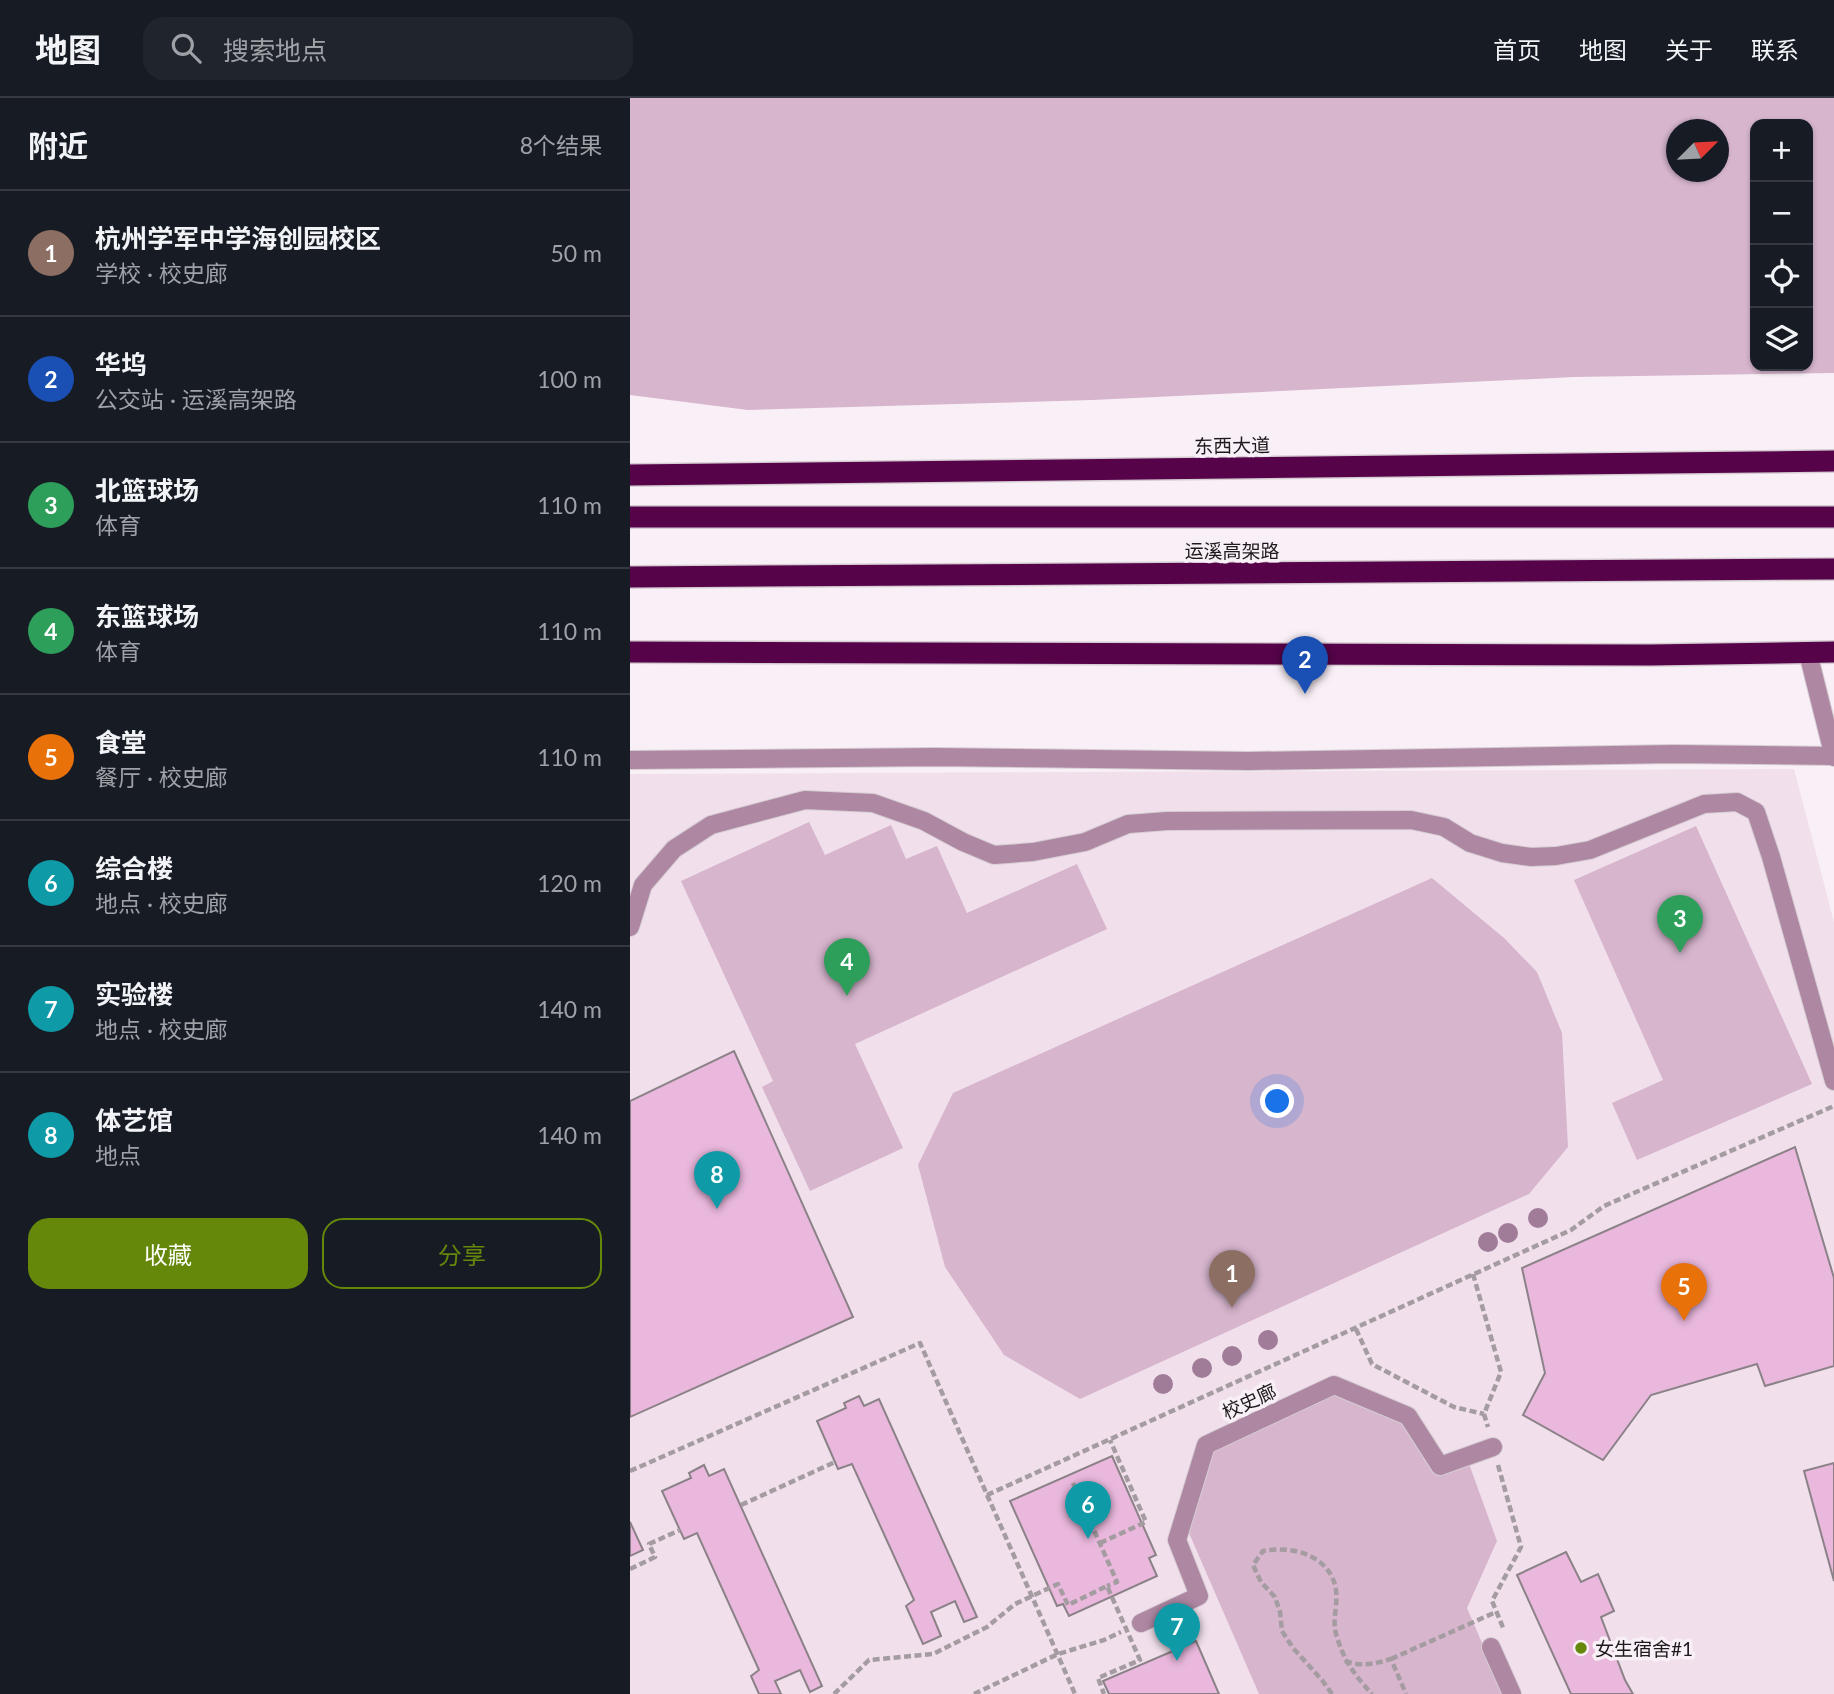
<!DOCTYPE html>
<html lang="zh">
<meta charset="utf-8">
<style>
:root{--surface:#171b24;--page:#20242c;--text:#f1f3f6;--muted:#9ea1a6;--line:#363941;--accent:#65880b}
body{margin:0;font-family:Lato,"Noto Sans SC",sans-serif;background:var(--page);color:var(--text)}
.controls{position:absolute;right:21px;top:21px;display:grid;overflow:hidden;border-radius:14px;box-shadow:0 2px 5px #0004}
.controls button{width:63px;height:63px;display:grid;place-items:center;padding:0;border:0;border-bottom:2px solid var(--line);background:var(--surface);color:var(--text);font:35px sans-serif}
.compass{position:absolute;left:1036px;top:21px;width:63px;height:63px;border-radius:50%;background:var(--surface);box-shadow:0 2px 5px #0004;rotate:66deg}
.you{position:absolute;left:648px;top:1004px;width:24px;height:24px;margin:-18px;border:5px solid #fff;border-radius:50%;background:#1a73e8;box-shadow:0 0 0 10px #1a73e833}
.badge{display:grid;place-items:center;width:46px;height:46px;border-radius:50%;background:var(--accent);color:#fff;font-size:23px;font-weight:700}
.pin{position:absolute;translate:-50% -58px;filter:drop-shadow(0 2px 4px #0008)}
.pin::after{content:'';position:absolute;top:37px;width:24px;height:21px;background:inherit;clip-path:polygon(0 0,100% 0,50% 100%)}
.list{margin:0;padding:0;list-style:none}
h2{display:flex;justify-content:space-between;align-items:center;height:91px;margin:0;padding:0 28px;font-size:30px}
h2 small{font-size:23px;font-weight:400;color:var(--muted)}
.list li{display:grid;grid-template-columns:46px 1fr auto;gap:21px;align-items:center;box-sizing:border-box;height:126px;padding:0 28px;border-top:2px solid var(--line)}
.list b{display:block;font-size:26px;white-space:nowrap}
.list p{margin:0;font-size:23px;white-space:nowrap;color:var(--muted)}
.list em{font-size:23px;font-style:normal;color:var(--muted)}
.actions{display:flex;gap:14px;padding:21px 28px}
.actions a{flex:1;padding:16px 0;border:2px solid var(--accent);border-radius:21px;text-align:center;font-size:24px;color:var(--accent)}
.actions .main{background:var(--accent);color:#fff}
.icon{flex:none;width:38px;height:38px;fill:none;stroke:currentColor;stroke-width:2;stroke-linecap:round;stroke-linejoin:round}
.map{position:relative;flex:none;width:1204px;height:1596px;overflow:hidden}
header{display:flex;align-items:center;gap:42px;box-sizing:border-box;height:98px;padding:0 35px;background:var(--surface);border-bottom:2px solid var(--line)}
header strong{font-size:33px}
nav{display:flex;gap:38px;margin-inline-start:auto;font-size:24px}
.search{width:490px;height:63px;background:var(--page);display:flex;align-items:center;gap:18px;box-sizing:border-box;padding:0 24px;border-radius:21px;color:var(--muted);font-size:26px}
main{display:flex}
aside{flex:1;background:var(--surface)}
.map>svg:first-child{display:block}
.built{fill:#f1e0ec}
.green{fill:#d6b5cd;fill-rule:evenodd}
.building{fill:#eab8dd;stroke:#8b8288;stroke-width:2}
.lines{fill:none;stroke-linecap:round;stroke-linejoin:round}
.street-casing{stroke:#d6cdd3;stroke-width:20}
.highway-casing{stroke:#d6cdd3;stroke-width:24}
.path{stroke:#a49ca1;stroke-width:4.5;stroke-dasharray:7 3.5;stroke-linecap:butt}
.street{stroke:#ae87a3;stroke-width:18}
.highway{stroke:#56034a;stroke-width:21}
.path-bridge{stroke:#a49ca1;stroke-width:4.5;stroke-dasharray:7 3.5;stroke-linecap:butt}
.tree{fill:#a07c99}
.poi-dot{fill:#65880b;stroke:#f9eff6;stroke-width:2.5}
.labels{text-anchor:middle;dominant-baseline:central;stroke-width:7;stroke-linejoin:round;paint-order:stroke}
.street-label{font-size:19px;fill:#1d191c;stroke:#f9eff6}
.poi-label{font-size:19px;fill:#1d191c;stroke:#f9eff6;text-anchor:start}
</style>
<header>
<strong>地图</strong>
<div class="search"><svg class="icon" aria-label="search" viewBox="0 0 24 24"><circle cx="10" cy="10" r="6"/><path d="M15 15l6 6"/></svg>搜索地点</div>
<nav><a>首页</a><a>地图</a><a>关于</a><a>联系</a></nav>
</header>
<main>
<aside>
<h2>附近<small>8个结果</small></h2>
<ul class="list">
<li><span class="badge" style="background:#8d6e63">1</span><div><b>杭州学军中学海创园校区</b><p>学校 · 校史廊</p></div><em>50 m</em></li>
<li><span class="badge" style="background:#1a4fb4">2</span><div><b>华坞</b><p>公交站 · 运溪高架路</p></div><em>100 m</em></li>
<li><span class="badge" style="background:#2e9e5b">3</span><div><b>北篮球场</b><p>体育</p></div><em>110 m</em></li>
<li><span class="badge" style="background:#2e9e5b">4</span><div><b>东篮球场</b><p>体育</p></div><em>110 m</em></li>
<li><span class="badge" style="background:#e8710a">5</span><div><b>食堂</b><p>餐厅 · 校史廊</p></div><em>110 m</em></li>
<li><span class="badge" style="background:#0f9aa8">6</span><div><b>综合楼</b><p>地点 · 校史廊</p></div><em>120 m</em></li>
<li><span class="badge" style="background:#0f9aa8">7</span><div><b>实验楼</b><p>地点 · 校史廊</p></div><em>140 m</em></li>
<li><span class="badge" style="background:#0f9aa8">8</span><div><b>体艺馆</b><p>地点</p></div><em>140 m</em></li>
</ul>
<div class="actions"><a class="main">收藏</a><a>分享</a></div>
</aside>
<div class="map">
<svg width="1204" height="1596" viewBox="0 0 1204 1596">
<rect width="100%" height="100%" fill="#f9eff6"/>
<path class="built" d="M1164,671L1204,824V1596H0V676Z"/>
<g class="green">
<path d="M0,0H1204V275L944,279L462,302L118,312L0,297ZM1125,26H1178V268H1125ZM1046,32H1088V74H1046Z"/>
<path d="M179,724L195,757L261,727L276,761L307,748L337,815L447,766L477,831L225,946L273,1050L180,1093L132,989L143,983L51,783Z"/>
<path d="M1066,728L1182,986L1007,1062L982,1005L1033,982L944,782Z"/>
<path d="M802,780L874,840L907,874L932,935L938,1049L899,1096L450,1301L374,1257L315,1169L288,1067L323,995Z"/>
<path d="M703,1294L776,1324L805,1375L838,1363L867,1443L837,1510L874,1596H629L559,1435L585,1348Z"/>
</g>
<g class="building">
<path d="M104,953L223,1219L0,1319V1003Z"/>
<path d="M1165,1049L1204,1180V1268L1135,1288L1127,1266L1021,1297L973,1362L893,1317L915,1275L892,1170Z"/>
<path d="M229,1298L234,1308L249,1301L347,1519L334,1524L325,1503L301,1514L311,1538L293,1546L276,1508L284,1502L222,1366L208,1371L187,1323L216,1310L214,1305Z"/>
<path d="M482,1358L526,1457L519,1460L527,1478L439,1518L433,1506L427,1508L380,1403Z"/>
<path d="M1204,1365V1483L1174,1373Z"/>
<path d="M74,1367L79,1378L94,1371L192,1588L180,1594L170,1572L145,1583L151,1596H129L121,1578L129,1572L67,1435L54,1441L32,1393L61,1380L59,1375Z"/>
<path d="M0,1424L13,1452L0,1458Z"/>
<path d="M936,1454L951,1484L968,1476L984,1513L971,1519L995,1582L1003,1596H941L887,1477Z"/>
<path d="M566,1543L589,1596H479L473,1583Z"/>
</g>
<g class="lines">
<g class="street-casing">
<g id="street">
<path d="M1178,555L1204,659"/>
<path d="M0,662L305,659L619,663L1044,656L1204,658"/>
<path d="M0,829L13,787L44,751L81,727L175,702L243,705L294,723L333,744L364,757L403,754L455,744L498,726L537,723L781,722L814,729L840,745L872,755L901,759L926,758L960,752L1074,706L1107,704L1126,714L1141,759L1204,983"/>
<path d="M511,1525L569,1498L547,1442L576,1347L704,1287L778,1318L810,1368L863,1349"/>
<path d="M861,1549L882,1596"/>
</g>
</g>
<g class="highway-casing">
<g id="highway">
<path d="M0,377L1204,363"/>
<path d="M0,419H1204"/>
<path d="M0,479L1204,471"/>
<path d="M0,554L1020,557L1204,554"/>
</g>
</g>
<g class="path">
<path d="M843,1176L871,1274L854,1316L858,1329"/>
<path d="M726,1231L742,1266L824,1309L854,1316"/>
<path d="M868,1367L891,1449L862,1503L874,1532"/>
<path d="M0,1373L290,1245L445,1596"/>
<path d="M443,1385L487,1484L477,1488"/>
<path d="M357,1397L941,1132L974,1108L1204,1008"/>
<path d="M111,1407L205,1364"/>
<path d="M470,1445L516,1424L480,1342"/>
<path d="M0,1471L25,1459L19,1446L50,1432"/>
<path d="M761,1561L866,1514"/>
<path d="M715,1563C731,1569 744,1566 761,1561L776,1596"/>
<path d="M344,1596L428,1556L474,1542L491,1534"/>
<path d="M702,1596L692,1582L663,1550L652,1533L650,1514L645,1499L631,1484L623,1467L633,1453C663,1447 701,1458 706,1492C708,1508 702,1521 706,1536C714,1563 723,1575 742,1596"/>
</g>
<use href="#street" class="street"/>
<use href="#highway" class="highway"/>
<path class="path-bridge" d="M204,1596L239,1562L303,1556L357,1529L385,1506L428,1486L438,1507L477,1488L510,1562L468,1580L474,1596"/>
</g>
<g class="tree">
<circle cx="908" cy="1120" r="10"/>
<circle cx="878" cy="1135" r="10"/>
<circle cx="858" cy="1144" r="10"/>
<circle cx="638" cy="1242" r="10"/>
<circle cx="602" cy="1258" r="10"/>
<circle cx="572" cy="1270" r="10"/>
<circle cx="533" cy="1286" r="10"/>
</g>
<circle class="poi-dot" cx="951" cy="1550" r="7"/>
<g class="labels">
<g class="street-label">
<text transform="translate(602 347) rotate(-1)">东西大道</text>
<text x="602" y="452">运溪高架路</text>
<text transform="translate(619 1303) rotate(-25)">校史廊</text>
</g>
<g class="poi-label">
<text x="965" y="1550">女生宿舍#1</text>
</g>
</g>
</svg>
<div class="controls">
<button>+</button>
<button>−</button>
<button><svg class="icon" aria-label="locate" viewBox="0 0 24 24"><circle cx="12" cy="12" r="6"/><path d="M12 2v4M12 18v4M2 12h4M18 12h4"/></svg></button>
<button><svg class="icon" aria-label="layers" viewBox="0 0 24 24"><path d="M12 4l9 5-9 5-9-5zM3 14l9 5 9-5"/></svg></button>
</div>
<svg class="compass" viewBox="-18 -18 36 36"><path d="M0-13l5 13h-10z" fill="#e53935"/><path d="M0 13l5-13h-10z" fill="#9ea1a6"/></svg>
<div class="you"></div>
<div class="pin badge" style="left:602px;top:1210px;background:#8d6e63">1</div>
<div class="pin badge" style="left:675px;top:596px;background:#1a4fb4">2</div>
<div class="pin badge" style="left:1050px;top:855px;background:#2e9e5b">3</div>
<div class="pin badge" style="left:217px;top:898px;background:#2e9e5b">4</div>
<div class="pin badge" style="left:1054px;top:1223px;background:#e8710a">5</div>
<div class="pin badge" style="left:458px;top:1441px;background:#0f9aa8">6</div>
<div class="pin badge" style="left:547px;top:1563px;background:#0f9aa8">7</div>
<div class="pin badge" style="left:87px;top:1111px;background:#0f9aa8">8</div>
</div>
</main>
